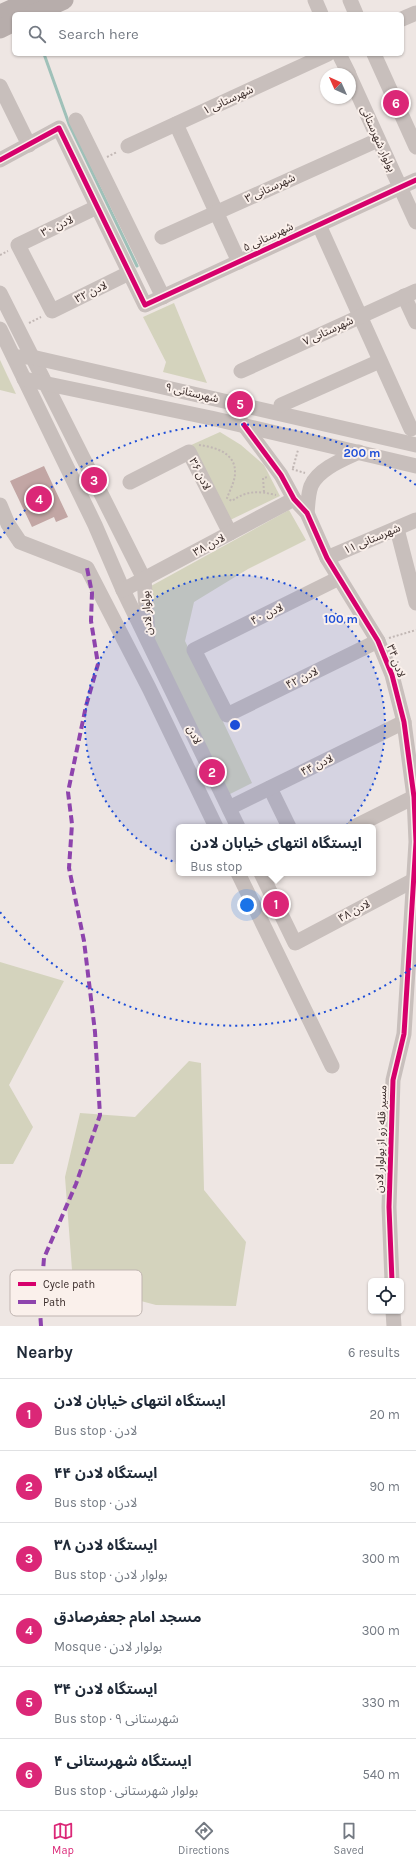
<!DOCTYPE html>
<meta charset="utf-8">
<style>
:root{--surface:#fff;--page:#f2f2f3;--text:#1f2937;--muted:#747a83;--line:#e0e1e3;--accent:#db2777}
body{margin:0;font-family:Karla,"Noto Sans Arabic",sans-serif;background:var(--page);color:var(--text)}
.controls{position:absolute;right:12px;bottom:12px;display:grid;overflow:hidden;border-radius:6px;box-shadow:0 1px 3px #0004}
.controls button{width:36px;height:36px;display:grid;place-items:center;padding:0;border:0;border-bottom:1px solid var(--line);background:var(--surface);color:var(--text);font:20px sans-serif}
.compass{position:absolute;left:320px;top:68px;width:36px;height:36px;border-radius:50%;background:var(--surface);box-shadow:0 1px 3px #0004;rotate:315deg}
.you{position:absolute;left:247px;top:905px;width:14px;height:14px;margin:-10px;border:3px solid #fff;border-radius:50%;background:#1a73e8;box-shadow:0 0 0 6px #1a73e833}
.badge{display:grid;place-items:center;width:26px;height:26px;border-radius:50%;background:var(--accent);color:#fff;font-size:13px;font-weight:700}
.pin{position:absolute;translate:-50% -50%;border:2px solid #fff;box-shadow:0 1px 4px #0006}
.popup{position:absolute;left:176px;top:824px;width:200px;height:52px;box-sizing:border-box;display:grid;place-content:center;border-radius:6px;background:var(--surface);filter:drop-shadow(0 1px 3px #0005);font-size:13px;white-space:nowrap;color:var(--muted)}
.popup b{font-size:15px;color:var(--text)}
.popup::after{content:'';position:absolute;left:50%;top:100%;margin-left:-8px;border:8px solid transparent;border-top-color:var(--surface)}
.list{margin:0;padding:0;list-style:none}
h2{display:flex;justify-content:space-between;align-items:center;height:52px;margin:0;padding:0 16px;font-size:17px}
h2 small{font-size:13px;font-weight:400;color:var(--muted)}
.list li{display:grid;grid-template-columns:26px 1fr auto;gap:12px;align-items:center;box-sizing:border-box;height:72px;padding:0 16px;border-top:1px solid var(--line)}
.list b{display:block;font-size:15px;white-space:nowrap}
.list p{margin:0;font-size:13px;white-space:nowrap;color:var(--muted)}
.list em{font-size:13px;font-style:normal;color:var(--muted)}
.icon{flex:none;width:22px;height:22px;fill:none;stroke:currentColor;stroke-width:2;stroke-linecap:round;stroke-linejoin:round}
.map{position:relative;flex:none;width:416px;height:1326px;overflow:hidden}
.search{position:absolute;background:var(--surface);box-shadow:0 1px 3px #0004;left:12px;right:12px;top:12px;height:44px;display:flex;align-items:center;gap:10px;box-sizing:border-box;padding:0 14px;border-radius:6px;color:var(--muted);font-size:15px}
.sheet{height:484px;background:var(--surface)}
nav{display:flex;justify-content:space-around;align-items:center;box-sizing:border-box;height:56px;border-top:1px solid var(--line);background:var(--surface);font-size:11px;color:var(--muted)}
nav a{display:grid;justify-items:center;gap:2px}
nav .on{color:var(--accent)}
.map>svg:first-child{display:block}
.green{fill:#d4d3bd}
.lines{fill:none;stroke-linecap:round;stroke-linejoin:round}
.stream{stroke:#9fc1b9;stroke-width:3}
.building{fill:#c2a6a4}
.path{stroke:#c1b7b4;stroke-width:2;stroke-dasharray:2 2;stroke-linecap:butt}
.minor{stroke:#c8bfbc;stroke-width:15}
.major{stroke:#b7adab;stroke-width:19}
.quiet{stroke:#8e44ad;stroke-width:4;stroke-dasharray:8 4;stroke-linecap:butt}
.cycleway-casing{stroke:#faf0eb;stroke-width:8}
.cycleway{stroke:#d6006c;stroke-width:5}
.ring{fill:none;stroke:#1d4ed8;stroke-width:2;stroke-dasharray:2 4}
.labels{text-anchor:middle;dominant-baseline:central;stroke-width:4;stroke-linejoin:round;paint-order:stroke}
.street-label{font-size:11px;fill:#392b29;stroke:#faf0eb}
.key{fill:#faf0eb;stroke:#c0b5b1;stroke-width:1}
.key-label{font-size:11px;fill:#392b29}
.centre{fill:#1d4ed8;stroke:#faf0eb;stroke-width:2}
.ring-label{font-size:12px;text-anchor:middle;font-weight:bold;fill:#1d4ed8;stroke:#faf0eb;stroke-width:4;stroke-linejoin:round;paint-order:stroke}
</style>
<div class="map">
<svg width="416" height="1326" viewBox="0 0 416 1326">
<rect width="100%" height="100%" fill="#eee6e3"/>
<g class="green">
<path d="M174,303L207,383L163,372L166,362L143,317Z"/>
<path d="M0,360L16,394L0,390Z"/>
<path d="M220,432L241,445L264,465L280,496L226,522L189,446Z"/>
<path d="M289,510L306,540L248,569L194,602L185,641L252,783L226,796L160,661L150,620L151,586Z"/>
<path d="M0,962L64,981L9,1085L33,1127L13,1164H0Z"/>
<path d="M189,1061L201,1063L204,1190L246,1242L236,1306L156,1305L73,1283L65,1177L80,1113L135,1117Z"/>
</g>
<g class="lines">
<path class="stream" d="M44,54L69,124L137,266"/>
</g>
<path class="building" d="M44,466L68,517L56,522L54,517L32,527L10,481Z"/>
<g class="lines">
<g class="path">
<path d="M107,157L117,152"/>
<path d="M0,255L8,251"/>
<path d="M29,323L41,317"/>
<path d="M199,445C215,447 236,453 235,473C235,481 230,490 227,498L232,501C247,490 259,491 276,495"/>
<path d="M293,468L298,450"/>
<path d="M292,469L305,473"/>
<path d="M264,492L263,478L268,477"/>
<path d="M389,638L416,630"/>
</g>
<g class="minor">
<path d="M315,0L321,14"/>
<path d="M350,0L356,14"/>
<path d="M402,19L416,13"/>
<path d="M339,54L349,74"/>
<path d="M374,54L416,147"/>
<path d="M350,77L416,222"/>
<path d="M0,86L29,145"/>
<path d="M76,120L163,297"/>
<path d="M176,124L239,262"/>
<path d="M128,146L328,54"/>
<path d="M0,160L59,128L145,305L416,180"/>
<path d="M97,207L18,245L52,311L129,273"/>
<path d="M319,225L411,429"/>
<path d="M162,237L378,140"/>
<path d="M0,293L144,579L148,635"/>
<path d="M404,296L416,322"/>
<path d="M0,329L95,525L123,590L238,827"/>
<path d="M14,357H32L416,445"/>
<path d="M241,371L416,291"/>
<path d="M24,379L211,418L416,466"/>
<path d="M281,405L380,361"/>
<path d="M244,425L281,475L294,499L307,513L327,558L378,641L392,675L404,722L414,797L416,842L404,1034L393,1080L389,1207L392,1281"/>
<path d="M130,482L189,452L230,533"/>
<path d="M0,505L8,524L20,542L87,568L149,688L216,827"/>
<path d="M307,513C308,504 308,494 311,486C318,469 344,459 359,452"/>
<path d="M397,529L416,603"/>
<path d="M327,558L416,520"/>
<path d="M339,578L194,650L227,715L378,641"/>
<path d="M123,590L294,499"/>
<path d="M270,788L289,827"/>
<path d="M229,808L404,722"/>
<path d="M354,827L414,797"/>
<path d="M238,873L332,1066"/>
<path d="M261,873L295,943L416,879"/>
<path d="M393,1311L394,1326"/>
</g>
<g class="major">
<path d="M0,14L32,0"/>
<path d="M33,14L64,0"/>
<path d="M0,29L14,22"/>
</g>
<path class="quiet" d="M41,1326L40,1310L44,1258L76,1184L100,1115L95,1032L84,941L69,868L72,824L68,792L86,706L98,664L91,621L92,593L87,568"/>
<g class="cycleway-casing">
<g id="cycleway">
<path d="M0,160L59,128L145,305L416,180"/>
<path d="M244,425L281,475L294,499L307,513L327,558L378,641L392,675L404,722L414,797L416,842L404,1034L393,1080L389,1207L392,1281"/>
</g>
</g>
<use href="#cycleway" class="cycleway"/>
</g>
<circle cx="235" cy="725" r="150" fill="#1d4ed8" fill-opacity=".12"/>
<g class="ring">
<circle cx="235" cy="725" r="150"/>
<path d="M416 965A300 300 0 0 1 0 912M0 538A300 300 0 0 1 416 485"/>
</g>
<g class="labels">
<g class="street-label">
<text transform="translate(228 100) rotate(-25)">شهرستانی ۱</text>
<text transform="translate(378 139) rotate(66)">بولوار شهرستانی</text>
<text transform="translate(270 188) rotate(-25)">شهرستانی ۳</text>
<text transform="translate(57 226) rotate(-25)">لادن ۳۰</text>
<text transform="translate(268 237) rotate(-25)">شهرستانی ۵</text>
<text transform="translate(91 292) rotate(-26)">لادن ۳۲</text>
<text transform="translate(328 331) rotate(-25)">شهرستانی ۷</text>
<text transform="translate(192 393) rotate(13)">شهرستانی ۹</text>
<text transform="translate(200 474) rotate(63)">لادن ۳۶</text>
<text transform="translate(372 539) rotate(-23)">شهرستانی ۱۱</text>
<text transform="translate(209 545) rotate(-28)">لادن ۳۸</text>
<text transform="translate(147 613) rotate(-94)">بولوار لادن</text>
<text transform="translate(267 614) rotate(-26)">لادن ۴۰</text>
<text transform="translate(396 661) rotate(70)">لادن ۳۴</text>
<text transform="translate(302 678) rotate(-26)">لادن ۴۲</text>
<text transform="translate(194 735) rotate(64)">لادن</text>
<text transform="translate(317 765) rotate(-26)">لادن ۴۴</text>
<text transform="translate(354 911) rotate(-28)">لادن ۴۸</text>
<text transform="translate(381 1139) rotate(-88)">مسیر قله زو از بولوار لادن</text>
</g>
</g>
<rect x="10" y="1270" width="132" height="46" rx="6" class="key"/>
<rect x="18" y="1282" width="18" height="4" fill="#d6006c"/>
<rect x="18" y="1300" width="18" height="4" fill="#8e44ad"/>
<g class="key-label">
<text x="43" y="1288">Cycle path</text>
<text x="43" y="1306">Path</text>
</g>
<circle cx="235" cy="725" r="6" class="centre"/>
<g class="ring-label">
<text x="362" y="457">200 m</text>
<text x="341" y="623">100 m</text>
</g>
</svg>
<div class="controls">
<button><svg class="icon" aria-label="locate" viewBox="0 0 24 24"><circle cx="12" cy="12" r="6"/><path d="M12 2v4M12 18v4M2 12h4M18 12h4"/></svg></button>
</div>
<svg class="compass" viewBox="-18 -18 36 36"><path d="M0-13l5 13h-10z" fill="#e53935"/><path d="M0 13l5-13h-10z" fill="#747a83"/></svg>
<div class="you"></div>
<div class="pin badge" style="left:276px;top:904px">1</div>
<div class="popup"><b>ایستگاه انتهای خیابان لادن</b>Bus stop</div>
<div class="pin badge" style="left:212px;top:772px">2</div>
<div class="pin badge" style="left:94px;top:480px">3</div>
<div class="pin badge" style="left:39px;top:499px">4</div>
<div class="pin badge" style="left:240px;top:404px">5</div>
<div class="pin badge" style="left:396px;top:103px">6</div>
<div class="search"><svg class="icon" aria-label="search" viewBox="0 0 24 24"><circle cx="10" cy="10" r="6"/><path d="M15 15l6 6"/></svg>Search here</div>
</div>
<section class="sheet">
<h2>Nearby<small>6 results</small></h2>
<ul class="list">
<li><span class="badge">1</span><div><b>ایستگاه انتهای خیابان لادن</b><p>Bus stop · لادن</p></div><em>20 m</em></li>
<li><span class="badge">2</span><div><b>ایستگاه لادن ۴۴</b><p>Bus stop · لادن</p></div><em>90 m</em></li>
<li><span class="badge">3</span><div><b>ایستگاه لادن ۳۸</b><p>Bus stop · بولوار لادن</p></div><em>300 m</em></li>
<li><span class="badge">4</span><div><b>مسجد امام جعفرصادق</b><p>Mosque · بولوار لادن</p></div><em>300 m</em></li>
<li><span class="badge">5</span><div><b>ایستگاه لادن ۳۴</b><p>Bus stop · شهرستانی ۹</p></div><em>330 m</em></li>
<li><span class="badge">6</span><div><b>ایستگاه شهرستانی ۴</b><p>Bus stop · بولوار شهرستانی</p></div><em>540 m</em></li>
</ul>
</section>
<nav>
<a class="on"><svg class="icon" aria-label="map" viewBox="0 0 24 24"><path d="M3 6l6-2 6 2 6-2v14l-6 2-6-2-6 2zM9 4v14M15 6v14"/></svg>Map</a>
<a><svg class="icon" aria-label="directions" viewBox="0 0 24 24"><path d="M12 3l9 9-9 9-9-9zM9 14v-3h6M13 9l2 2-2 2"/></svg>Directions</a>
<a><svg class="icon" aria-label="saved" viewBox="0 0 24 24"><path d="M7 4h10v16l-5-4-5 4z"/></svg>Saved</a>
</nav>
